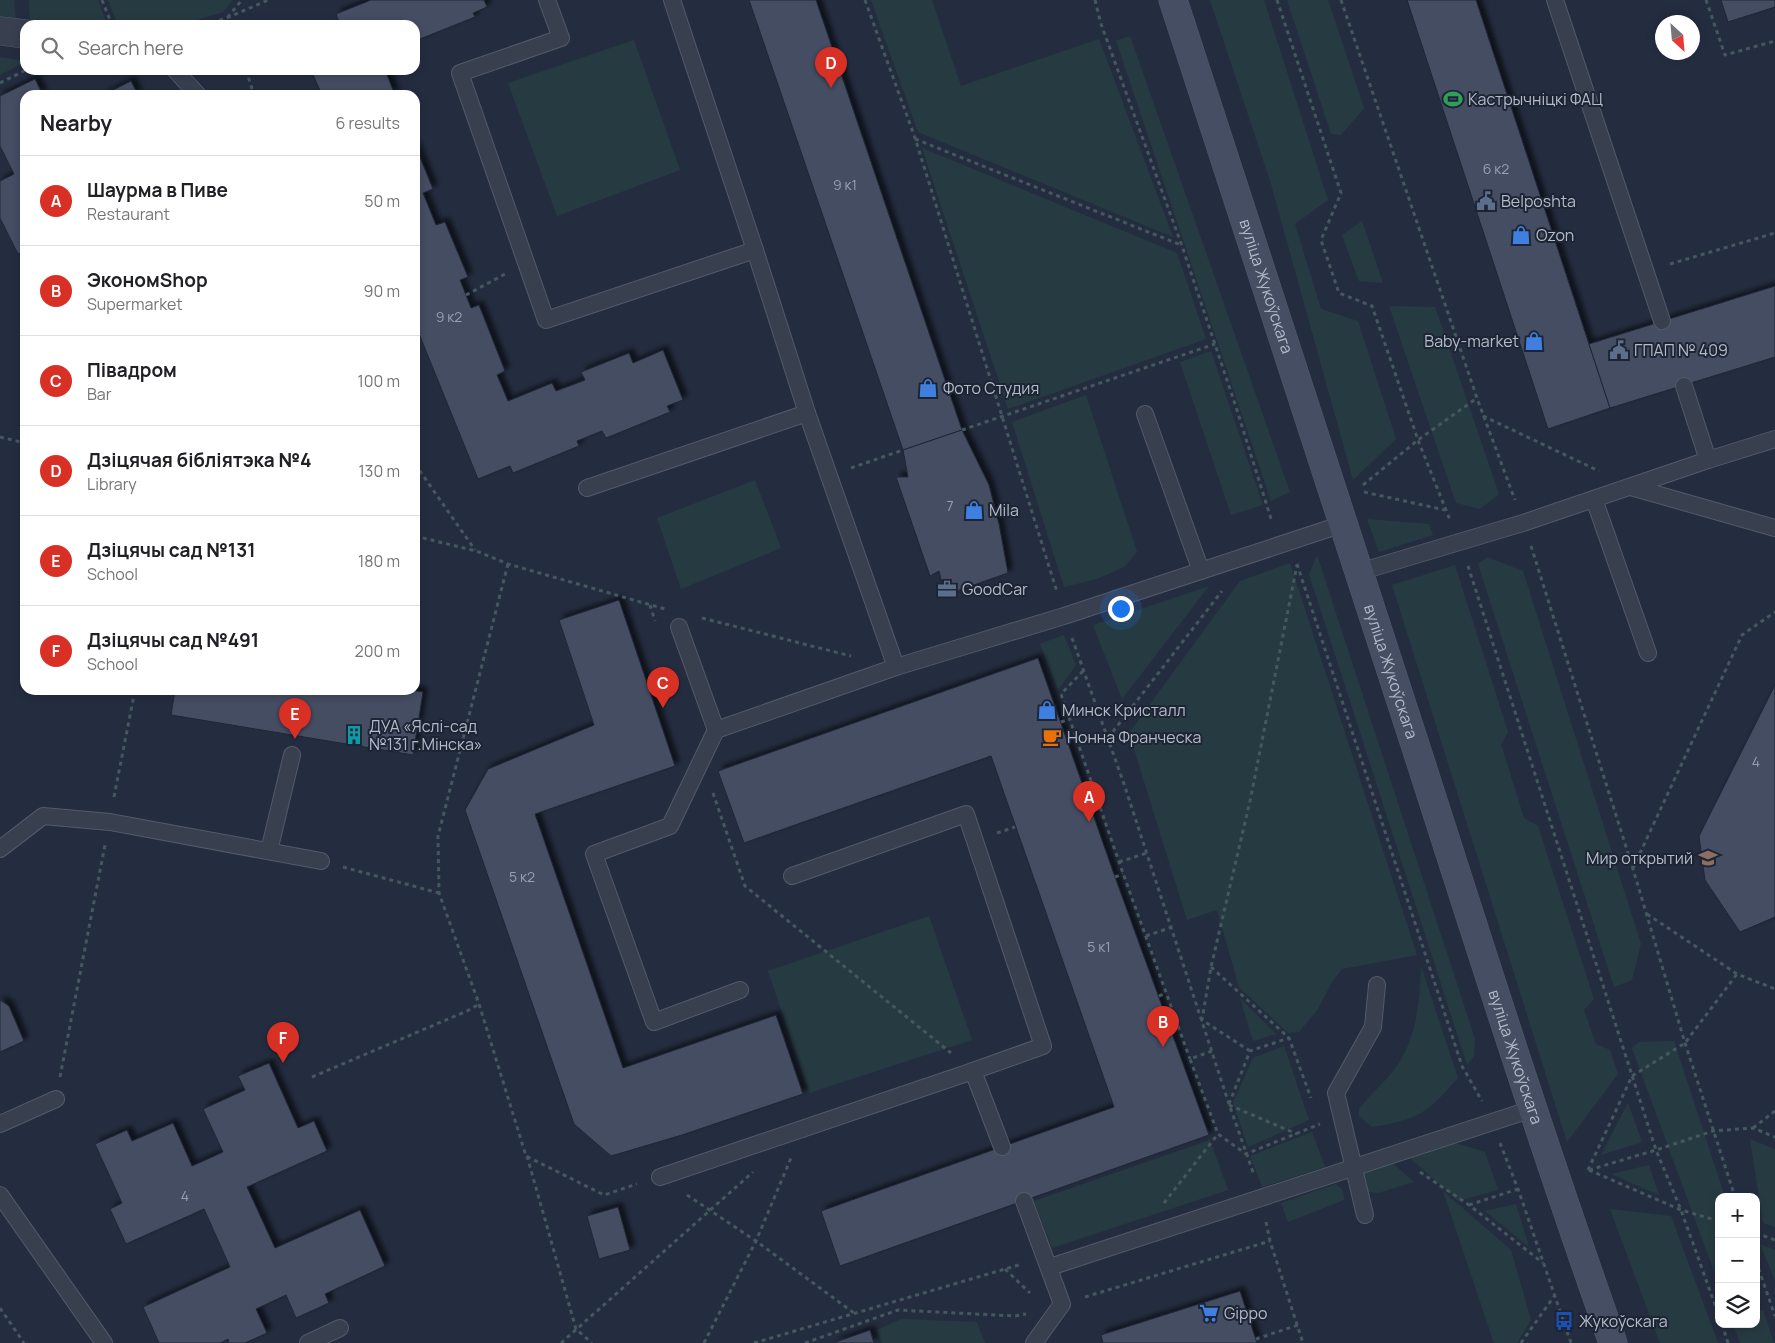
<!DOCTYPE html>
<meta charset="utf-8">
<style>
:root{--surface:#fff;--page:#f6f6f6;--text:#202124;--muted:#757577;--line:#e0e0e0;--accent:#d93025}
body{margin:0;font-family:Manrope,sans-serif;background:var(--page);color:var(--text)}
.controls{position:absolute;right:15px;bottom:15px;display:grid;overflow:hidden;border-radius:10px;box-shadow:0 2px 8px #0003}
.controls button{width:45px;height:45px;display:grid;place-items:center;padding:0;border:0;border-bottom:1px solid var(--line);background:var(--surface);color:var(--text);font:25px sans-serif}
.compass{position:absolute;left:1655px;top:15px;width:45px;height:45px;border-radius:50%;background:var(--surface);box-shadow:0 2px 8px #0003;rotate:154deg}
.you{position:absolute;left:1120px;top:608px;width:18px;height:18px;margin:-12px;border:4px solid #fff;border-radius:50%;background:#1a73e8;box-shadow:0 0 0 8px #1a73e833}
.badge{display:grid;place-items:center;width:32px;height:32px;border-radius:50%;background:var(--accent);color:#fff;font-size:16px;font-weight:700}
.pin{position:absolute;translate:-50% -41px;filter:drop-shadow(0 1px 2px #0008)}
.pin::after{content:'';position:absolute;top:26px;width:18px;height:15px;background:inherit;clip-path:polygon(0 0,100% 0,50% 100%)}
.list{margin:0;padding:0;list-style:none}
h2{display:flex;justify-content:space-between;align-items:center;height:65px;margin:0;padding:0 20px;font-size:21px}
h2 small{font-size:16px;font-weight:400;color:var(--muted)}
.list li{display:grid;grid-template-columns:32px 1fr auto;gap:15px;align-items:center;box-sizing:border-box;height:90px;padding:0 20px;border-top:1px solid var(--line)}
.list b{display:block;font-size:19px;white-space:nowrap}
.list p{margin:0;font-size:16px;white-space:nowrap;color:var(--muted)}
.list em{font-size:16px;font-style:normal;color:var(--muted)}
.icon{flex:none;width:28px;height:28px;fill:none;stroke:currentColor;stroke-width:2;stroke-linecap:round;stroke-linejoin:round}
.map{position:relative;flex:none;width:1775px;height:1343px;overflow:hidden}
.search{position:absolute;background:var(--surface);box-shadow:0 2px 8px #0003;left:20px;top:20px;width:400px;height:55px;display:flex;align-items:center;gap:12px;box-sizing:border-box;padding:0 18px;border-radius:15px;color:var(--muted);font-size:19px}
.panel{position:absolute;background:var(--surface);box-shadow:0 2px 8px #0003;left:20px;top:90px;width:400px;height:605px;border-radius:15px}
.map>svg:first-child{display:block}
.green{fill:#263b41}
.building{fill:#454e64;stroke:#1f2636;filter:url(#shadow)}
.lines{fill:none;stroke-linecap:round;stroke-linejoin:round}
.service-casing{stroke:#535a6a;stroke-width:18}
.minor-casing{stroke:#535a6a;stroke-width:29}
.secondary-casing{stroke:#535a6a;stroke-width:29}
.path{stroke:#44585d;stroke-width:3;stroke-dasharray:4 4;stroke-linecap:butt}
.service{stroke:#383f4f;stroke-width:16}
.minor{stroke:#383f4f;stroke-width:28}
.secondary{stroke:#464e63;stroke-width:28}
.labels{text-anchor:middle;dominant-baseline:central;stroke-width:4;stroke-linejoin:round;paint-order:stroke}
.number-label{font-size:14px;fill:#98a0b0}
.poi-label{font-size:16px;fill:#b4bbca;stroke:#1d2434;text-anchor:start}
.street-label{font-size:16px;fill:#b4bbca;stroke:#1d2434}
</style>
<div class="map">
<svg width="1775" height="1343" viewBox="0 0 1775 1343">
<defs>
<filter id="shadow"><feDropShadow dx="4.5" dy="-4.5" stdDeviation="2.5" flood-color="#0009"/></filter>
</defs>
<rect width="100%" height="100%" fill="#242d40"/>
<g class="green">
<path d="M0,0H14L16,23L0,22Z"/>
<path d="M29,0H98L107,25L30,24Z"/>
<path d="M108,0H233L223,12L180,25H118Z"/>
<path d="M871,0H932L961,86L1099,39L1173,237L918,132Z"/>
<path d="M1210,0H1264L1328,200L1295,224L1321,309L1358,321L1396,439L1353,480L1271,184Z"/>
<path d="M1287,0H1328L1364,108L1341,135L1331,134Z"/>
<path d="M1130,36L1290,492L1271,501L1116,41Z"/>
<path d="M634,40L680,170L557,216L508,83Z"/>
<path d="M0,57L25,61V62L0,75Z"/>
<path d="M922,148L1177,253L1206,339L1008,409Z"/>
<path d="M1362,221L1383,283L1359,281L1342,235Z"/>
<path d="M1389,306L1435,307L1499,494L1480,509L1456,503Z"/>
<path d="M1211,351L1263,505L1231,515L1180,362Z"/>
<path d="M1086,395L1137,552L1124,567L1097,579L1064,587L1012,422Z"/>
<path d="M755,480L781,548L681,589L657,518Z"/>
<path d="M1367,519L1429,524L1433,535L1379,552Z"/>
<path d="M1317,555L1475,1039L1474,1056L1467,1065L1309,574Z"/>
<path d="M1487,557L1523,571L1641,944L1632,980L1614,987L1478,564Z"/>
<path d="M1290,563L1417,955L1342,969L1332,982L1318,1009L1299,1032L1288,1033L1239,987L1217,910L1187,920L1129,733L1240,581Z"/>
<path d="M1455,565L1508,732L1501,744L1524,818L1538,826L1594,999L1584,1010L1596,1044L1610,1050L1618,1074L1567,1142L1392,585Z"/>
<path d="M1209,586L1122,699L1093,625Z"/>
<path d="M1064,635L1076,665L1058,690L1040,644Z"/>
<path d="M929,916L972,1040L809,1093L768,971Z"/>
<path d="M1421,966L1458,1078C1447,1089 1437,1103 1424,1111C1410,1120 1388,1125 1372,1127L1359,1116V1109C1371,1093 1388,1080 1399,1063C1417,1034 1420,1000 1421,966Z"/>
<path d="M1240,998L1276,1034L1253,1041Z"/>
<path d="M1674,1041L1725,1197H1719V1285L1632,1048L1639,1042Z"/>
<path d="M1284,1046L1309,1120L1248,1147L1233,1103L1253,1058Z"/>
<path d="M1628,1103L1642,1142L1601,1155Z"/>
<path d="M1312,1132L1325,1167L1262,1187L1250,1156Z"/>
<path d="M1750,1139L1775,1149V1227L1763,1223Z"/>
<path d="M1210,1140L1228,1190L1052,1248L1034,1201Z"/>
<path d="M1452,1142L1485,1152L1498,1190L1458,1201L1407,1155Z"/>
<path d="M1391,1162L1414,1182L1378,1193L1369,1192L1364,1186V1172Z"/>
<path d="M1649,1165L1659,1195L1611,1174Z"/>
<path d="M1336,1184L1343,1190L1344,1200L1288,1222L1281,1203Z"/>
<path d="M1443,1191L1511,1250L1531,1320L1517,1343H1494Z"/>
<path d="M1516,1204L1529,1247L1485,1211Z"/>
<path d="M1610,1209L1671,1216L1718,1343H1660Z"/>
<path d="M1760,1244L1775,1250V1281Z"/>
<path d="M1763,1310L1774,1343H1740L1733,1324H1756V1312Z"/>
<path d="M901,1319L977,1322L985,1343H882L877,1330Z"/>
</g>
<g class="building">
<path d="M371,0H484L487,7L473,13L475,17L415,41V25H333L339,22L336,14Z"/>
<path d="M749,0H816L962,430L903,450Z"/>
<path d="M1407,0H1476L1610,408L1548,429Z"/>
<path d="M1721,0H1775V7L1728,22Z"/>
<path d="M311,70H385L395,95H322Z"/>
<path d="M35,79L43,95H25V251L18,254L0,218V181L14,174L0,146V96Z"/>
<path d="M131,81L138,95H103Z"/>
<path d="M415,145L433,189L423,193L436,225L445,222L468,277L460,280L466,295L471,308L479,305L505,371L497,375L508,401L552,383L556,391L585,380L581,372L629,353L633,363L663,350L683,400L667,406L670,412L606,438L602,431L577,441L579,446L513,473L510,466L478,479L415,324Z"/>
<path d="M1775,286V357L1610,408L1589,344Z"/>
<path d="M962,430L989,485L999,524L1008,573L945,595L939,571L930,576L896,477H908L903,450Z"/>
<path d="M619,600L675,766L535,814L623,1068L776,1015L803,1094L682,1135L611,1156L574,1124L465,810L488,769L594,725L559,620Z"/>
<path d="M1038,658L1115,877L1209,1135L840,1266L821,1211L1114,1107L991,756L744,843L718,771Z"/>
<path d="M1775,685V917L1740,932L1705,880L1699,836Z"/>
<path d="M175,690H411L423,692L413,755L171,715Z"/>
<path d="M0,1000L9,1006L24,1041L0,1052Z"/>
<path d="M269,1063L298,1128L314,1121L327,1151L247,1187L275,1248L360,1210L385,1266L325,1294L329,1303L296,1318L286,1295L256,1309L267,1333L245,1343H229L228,1339L220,1343H159L143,1307L230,1267L204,1209L126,1244L110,1209L122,1203L95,1144L127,1130L132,1141L173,1123L192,1166L223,1152L203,1109L245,1090L238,1076Z"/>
<path d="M618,1207L630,1250L599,1259L587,1216Z"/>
<path d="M1240,1291L1257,1343H1103L1101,1335Z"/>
<path d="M870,1330L874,1343H833Z"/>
</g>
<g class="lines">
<g class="service-casing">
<g id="service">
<path d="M547,0L561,38L460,73L546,320L755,250"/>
<path d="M672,0L755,250L807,413L896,667"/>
<path d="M1555,0L1662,321"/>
<path d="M175,70L198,95"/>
<path d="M1684,386L1708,460"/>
<path d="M1145,414L1201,571"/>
<path d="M1631,487L1775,528"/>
<path d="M587,488L807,413"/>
<path d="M1594,499L1648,653"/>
<path d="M1359,572L1523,523L1708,460L1775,439"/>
<path d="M679,627L716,730L896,667L1064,616L1343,524"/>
<path d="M716,730L670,826L594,854L654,1022L740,990"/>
<path d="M0,849L43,816L110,822L321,861"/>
<path d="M269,851L292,755"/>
<path d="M792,876L966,814L1043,1046L973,1071L1002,1147"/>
<path d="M0,1124L56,1099"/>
<path d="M660,1177L973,1071"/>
<path d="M0,1195L104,1343"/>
<path d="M1024,1201L1062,1304L1034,1343"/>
<path d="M1365,1215L1336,1093L1373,1027L1377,985"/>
<path d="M1050,1267L1532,1109"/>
<path d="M308,1343L340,1328"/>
</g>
</g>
<g class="minor-casing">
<path id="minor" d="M0,31L25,34"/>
</g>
<g class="secondary-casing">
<g id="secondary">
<path id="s1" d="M1173,0C1257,254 1338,509 1421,763C1483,957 1545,1151 1613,1343"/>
</g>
</g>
<g class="path">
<path d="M102,0L112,25"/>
<path d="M865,0L915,138L1057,592"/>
<path d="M1095,0L1101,24L1182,246L1236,407L1272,522"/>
<path d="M1277,0L1341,193L1321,240L1339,293L1372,306L1418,440L1450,520"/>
<path d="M1341,0L1477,398L1515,500"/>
<path d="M1706,0L1725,55L1775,41"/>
<path d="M204,25L227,18L268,0"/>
<path d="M229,25L227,18L242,0"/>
<path d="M246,70L254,95"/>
<path d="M0,83L26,70"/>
<path d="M915,139L1181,245"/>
<path d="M1670,264L1775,233"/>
<path d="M466,295L505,274"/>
<path d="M1483,416L1599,471"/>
<path d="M962,430L1215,344"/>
<path d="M0,437L25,443"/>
<path d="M415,464L475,550"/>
<path d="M851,468L903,450"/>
<path d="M1363,485L1418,440L1477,398"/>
<path d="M1364,492L1445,510"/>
<path d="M415,536L476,551L508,564L665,609"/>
<path d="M1531,546L1633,869L1685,1043L1735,1197"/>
<path d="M508,564L438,836L439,893L479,1004L526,1156L604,1195L637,1184"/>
<path d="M1297,564L1462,1066L1482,1101"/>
<path d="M1468,566L1656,1150L1681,1210L1719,1316"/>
<path d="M650,605L655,621"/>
<path d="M702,618L851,656"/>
<path d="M1072,638L1124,784L1229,1104L1254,1175"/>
<path d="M1083,671L1061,694L1119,862L1190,1059"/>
<path d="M1061,722L1070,719"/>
<path d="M1108,738L1222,591"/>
<path d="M713,793L745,886L951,1053"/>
<path d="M114,797L135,690"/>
<path d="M1088,798L1097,796"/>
<path d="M997,833L1015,827"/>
<path d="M1119,862L1147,853"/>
<path d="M343,867L439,893"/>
<path d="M1633,868L1742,635L1775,612"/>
<path d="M1115,877L1123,874"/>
<path d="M1647,914L1737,974L1775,989"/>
<path d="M1146,936L1172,927"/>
<path d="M1211,967L1289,1038L1311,1098"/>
<path d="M1159,996L1166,993"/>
<path d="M1212,1051L1190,1059L1218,1134L1246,1154L1320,1124"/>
<path d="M1250,1051L1202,1020L1211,967L1250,801L1297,565"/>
<path d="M60,1077L105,845"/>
<path d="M312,1077L467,1011L479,1004"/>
<path d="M1229,1104L1250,1051L1289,1038"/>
<path d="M1229,1105L1297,1134"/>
<path d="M1753,1128L1775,1111"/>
<path d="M1500,1143L1518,1189L1571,1343"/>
<path d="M527,1156L576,1329L592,1343"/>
<path d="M1588,1170L1632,1076L1685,1043L1737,974"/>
<path d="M1589,1170L1656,1150L1713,1131L1753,1128L1775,1137"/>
<path d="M1589,1170L1681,1210L1719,1221"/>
<path d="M1420,1172L1469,1205L1543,1263"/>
<path d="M687,1195L756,1241L854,1313"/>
<path d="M1164,1203L1218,1134"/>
<path d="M1469,1205L1518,1189"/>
<path d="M1266,1222L1270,1241L1303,1343"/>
<path d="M1756,1233L1775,1240"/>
<path d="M1756,1261L1775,1316"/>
<path d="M1005,1269L1030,1293"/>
<path d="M1085,1297L1270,1241"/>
<path d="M0,1308L24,1343"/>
<path d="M1722,1324L1728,1343"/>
<path d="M1256,1339L1298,1325"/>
<path d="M561,1343L753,1172"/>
<path d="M704,1343L756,1241L791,1158"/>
<path d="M754,1343L1022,1264"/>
<path d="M805,1343L898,1310L1015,1316L1026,1314"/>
<path d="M1521,1343L1555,1295"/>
</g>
<use href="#service" class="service"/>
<use href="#minor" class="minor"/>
<use href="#secondary" class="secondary"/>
</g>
<defs>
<g id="stadium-bare" transform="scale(1.5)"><path d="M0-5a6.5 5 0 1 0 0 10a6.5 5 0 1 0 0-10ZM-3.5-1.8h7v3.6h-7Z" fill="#2e9e5b" stroke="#1d2434" stroke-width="2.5" paint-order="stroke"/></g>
<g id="civic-bare" transform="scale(1.5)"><path d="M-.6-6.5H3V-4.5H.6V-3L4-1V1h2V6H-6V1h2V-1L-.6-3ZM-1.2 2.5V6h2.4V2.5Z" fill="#5c6f8a" stroke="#1d2434" stroke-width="2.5" paint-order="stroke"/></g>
<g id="shop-bare" transform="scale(1.5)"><path d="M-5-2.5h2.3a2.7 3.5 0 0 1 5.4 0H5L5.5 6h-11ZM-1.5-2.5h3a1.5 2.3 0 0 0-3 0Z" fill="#3f7fe0" stroke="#1d2434" stroke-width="2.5" paint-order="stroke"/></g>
<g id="office-bare" transform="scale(1.5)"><path d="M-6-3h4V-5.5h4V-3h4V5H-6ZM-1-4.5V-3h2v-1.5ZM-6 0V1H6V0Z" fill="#5c6f8a" stroke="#1d2434" stroke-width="2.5" paint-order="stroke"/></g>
<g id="building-bare" transform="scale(1.5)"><path d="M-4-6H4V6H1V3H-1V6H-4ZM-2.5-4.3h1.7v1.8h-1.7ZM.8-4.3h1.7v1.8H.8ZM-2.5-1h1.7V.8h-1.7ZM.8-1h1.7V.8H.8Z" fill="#0f9aa8" stroke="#1d2434" stroke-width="2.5" paint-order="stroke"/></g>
<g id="cafe-bare" transform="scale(1.5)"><path d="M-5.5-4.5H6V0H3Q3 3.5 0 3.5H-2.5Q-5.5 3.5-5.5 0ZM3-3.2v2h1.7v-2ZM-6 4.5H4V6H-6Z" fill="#e8710a" stroke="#1d2434" stroke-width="2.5" paint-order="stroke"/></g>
<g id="school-bare" transform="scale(1.5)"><path d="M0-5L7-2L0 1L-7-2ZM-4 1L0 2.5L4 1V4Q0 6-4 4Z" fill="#8d6e63" stroke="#1d2434" stroke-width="2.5" paint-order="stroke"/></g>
<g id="supermarket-bare" transform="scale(1.5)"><path d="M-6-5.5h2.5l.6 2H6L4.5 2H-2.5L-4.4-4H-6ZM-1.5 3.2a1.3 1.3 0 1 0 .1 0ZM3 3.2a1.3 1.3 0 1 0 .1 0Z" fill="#3f7fe0" stroke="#1d2434" stroke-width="2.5" paint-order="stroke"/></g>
<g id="bus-bare" transform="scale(1.5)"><path d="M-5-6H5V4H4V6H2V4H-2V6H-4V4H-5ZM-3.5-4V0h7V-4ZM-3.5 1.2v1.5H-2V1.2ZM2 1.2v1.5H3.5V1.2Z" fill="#1a4fb4" stroke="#1d2434" stroke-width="2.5" paint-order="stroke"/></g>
</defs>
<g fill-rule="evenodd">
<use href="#stadium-bare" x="1453" y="99"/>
<use href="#civic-bare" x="1486" y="201"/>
<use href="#shop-bare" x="1521" y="235"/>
<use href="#shop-bare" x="1534" y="341"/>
<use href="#civic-bare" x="1619" y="350"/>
<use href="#shop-bare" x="928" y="388"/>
<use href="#shop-bare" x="974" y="510"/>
<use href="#office-bare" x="947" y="589"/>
<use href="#shop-bare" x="1047" y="710"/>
<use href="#building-bare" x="354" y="735"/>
<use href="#cafe-bare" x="1052" y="737"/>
<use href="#school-bare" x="1708" y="858"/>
<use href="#supermarket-bare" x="1209" y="1313"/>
<use href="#bus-bare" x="1564" y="1321"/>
</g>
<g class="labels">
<g class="number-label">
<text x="1496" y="168">6 к2</text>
<text x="845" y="184">9 к1</text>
<text x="449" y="316">9 к2</text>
<text x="950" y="505">7</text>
<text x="1756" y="761">4</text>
<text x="522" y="876">5 к2</text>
<text x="1099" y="946">5 к1</text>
<text x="185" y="1195">4</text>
</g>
<g class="poi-label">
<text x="1468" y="99">Кастрычніцкі ФАЦ</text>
<text x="1501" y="201">Belposhta</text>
<text x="1536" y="235">Ozon</text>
<text x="1519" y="341" text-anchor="end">Baby-market</text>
<text x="1634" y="350">ГПАП № 409</text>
<text x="943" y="388">Фото Студия</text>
<text x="989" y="510">Mila</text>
<text x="962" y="589">GoodCar</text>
<text x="1062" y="710">Минск Кристалл</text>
<text x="369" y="726">ДУА «Яслі-сад<tspan x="369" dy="18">№131 г.Мінска»</tspan></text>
<text x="1067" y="737">Нонна Франческа</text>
<text x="1693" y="858" text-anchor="end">Мир открытий</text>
<text x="1224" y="1313">Gippo</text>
<text x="1579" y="1321">Жукоўскага</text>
</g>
<g class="street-label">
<text stroke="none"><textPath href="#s1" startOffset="301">вуліца Жукоўскага</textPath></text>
<text stroke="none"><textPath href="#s1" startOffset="706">вуліца Жукоўскага</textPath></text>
<text stroke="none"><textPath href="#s1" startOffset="1111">вуліца Жукоўскага</textPath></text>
</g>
</g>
</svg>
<div class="controls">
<button>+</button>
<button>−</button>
<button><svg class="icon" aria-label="layers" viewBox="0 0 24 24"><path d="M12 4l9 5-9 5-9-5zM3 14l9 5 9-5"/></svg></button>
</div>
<svg class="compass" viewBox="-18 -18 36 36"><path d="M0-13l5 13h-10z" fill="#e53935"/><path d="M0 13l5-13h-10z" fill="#757577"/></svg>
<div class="you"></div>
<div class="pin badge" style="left:1089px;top:822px">A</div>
<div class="pin badge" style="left:1163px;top:1047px">B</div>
<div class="pin badge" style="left:663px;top:708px">C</div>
<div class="pin badge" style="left:831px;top:88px">D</div>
<div class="pin badge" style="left:295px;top:739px">E</div>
<div class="pin badge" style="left:283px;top:1063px">F</div>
<div class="search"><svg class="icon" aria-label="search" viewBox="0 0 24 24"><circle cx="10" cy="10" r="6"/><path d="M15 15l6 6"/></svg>Search here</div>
<section class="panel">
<h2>Nearby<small>6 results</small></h2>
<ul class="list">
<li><span class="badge">A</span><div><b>Шаурма в Пиве</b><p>Restaurant</p></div><em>50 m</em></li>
<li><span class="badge">B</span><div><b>ЭкономShop</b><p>Supermarket</p></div><em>90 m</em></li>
<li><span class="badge">C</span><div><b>Пiвадром</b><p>Bar</p></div><em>100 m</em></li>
<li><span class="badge">D</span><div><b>Дзіцячая бібліятэка №4</b><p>Library</p></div><em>130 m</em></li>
<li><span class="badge">E</span><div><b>Дзіцячы сад №131</b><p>School</p></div><em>180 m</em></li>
<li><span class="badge">F</span><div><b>Дзіцячы сад №491</b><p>School</p></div><em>200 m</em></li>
</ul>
</section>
</div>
